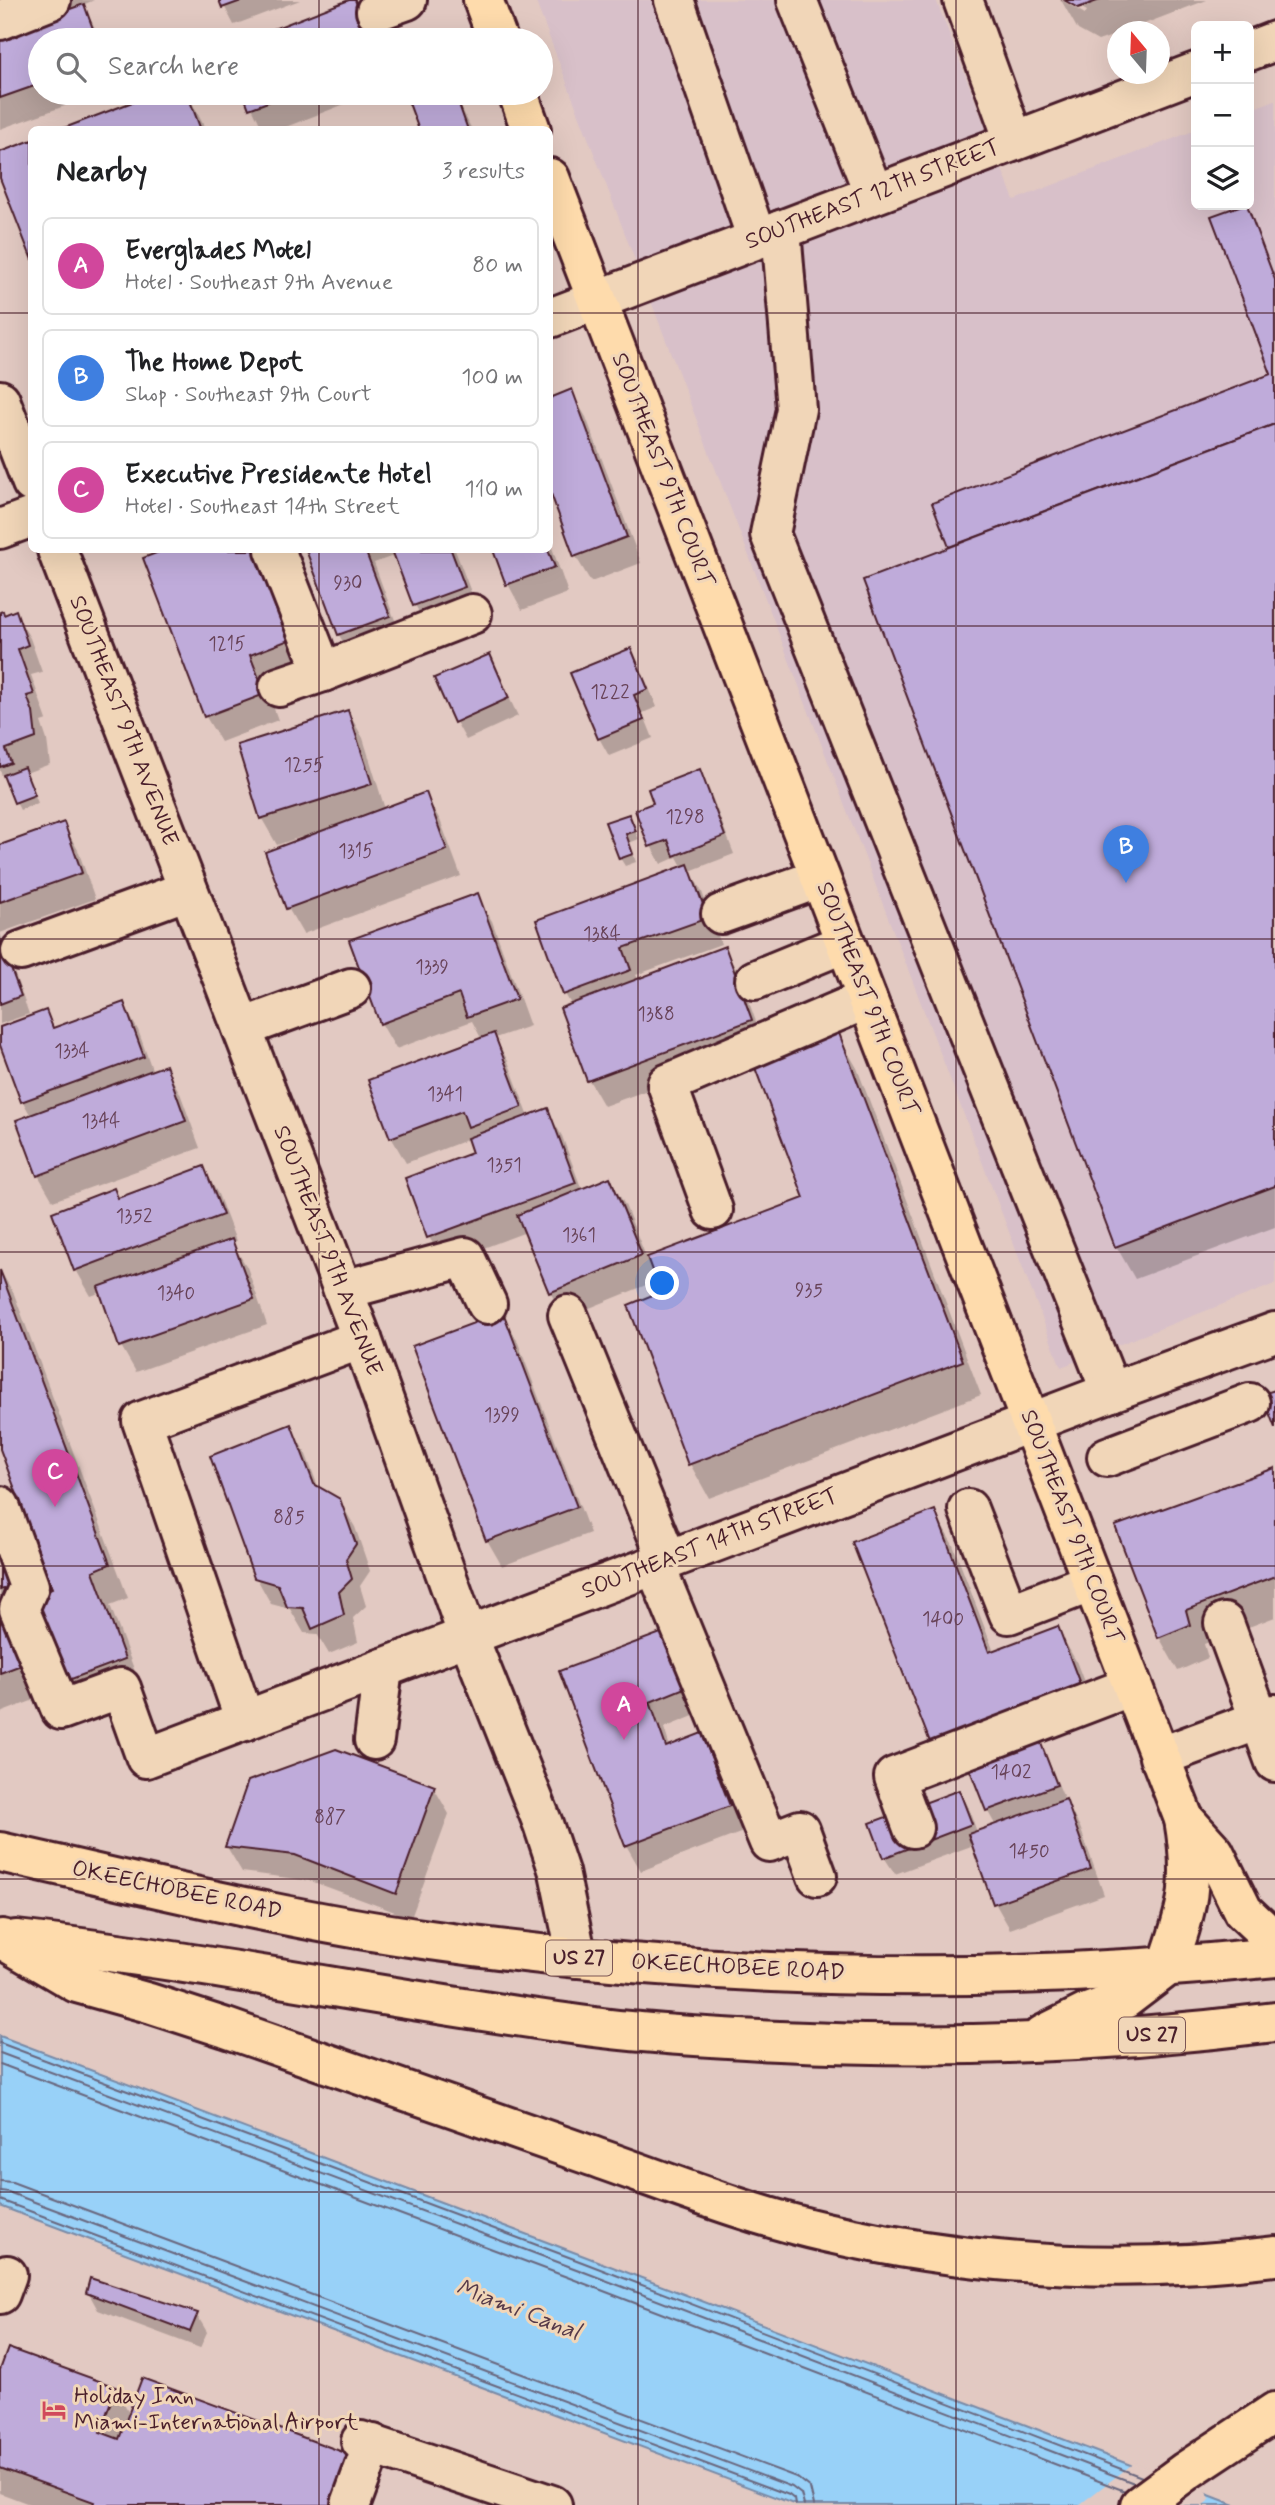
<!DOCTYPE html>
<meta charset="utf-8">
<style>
:root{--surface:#fff;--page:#f6f6f6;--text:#202124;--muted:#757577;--line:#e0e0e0;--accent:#d1495b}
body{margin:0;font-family:Mynerve,sans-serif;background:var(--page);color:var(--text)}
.controls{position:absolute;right:21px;top:21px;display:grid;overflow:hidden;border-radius:10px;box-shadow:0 7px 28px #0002}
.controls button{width:63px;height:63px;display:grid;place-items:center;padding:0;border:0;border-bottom:2px solid var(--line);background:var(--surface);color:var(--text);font:35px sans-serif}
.compass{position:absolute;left:1107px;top:21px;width:63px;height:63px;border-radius:50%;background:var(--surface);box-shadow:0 7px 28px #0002;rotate:341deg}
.you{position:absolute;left:663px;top:1284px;width:24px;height:24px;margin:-18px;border:5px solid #fff;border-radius:50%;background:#1a73e8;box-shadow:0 0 0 10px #1a73e833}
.badge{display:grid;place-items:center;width:46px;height:46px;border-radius:50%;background:var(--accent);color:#fff;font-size:23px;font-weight:700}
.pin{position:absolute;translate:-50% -58px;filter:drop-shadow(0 2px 4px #0008)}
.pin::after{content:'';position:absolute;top:37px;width:24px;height:21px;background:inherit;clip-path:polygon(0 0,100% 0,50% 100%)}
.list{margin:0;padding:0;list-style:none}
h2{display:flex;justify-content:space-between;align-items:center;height:91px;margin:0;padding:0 28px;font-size:30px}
h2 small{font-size:23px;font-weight:400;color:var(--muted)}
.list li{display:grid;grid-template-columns:46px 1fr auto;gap:21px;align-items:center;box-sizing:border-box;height:98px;margin:0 14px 14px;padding:0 14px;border:2px solid var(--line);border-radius:10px}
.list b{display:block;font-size:26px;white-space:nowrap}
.list p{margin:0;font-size:23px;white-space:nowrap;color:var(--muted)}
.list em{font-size:23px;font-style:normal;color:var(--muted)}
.icon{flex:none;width:38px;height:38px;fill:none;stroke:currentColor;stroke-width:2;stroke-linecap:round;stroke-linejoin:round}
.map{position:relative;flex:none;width:1275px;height:2505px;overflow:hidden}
.search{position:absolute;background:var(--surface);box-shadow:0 7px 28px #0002;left:28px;top:28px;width:525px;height:77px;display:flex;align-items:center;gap:18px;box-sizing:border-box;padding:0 24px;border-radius:38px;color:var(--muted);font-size:26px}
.panel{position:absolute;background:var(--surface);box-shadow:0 7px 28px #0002;left:28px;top:126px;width:525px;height:427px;border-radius:10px}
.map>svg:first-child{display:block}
.built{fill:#d8c0c9}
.water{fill:#98d1f8;stroke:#798aa6;stroke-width:2}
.pier{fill:#e2c9c2}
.shadow{fill:#0003}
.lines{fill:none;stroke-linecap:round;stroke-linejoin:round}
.shore{stroke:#69667d;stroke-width:2}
.building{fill:#bfabda;stroke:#4a1f2b;stroke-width:2}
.minor-casing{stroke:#4a1f2b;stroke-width:44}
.major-casing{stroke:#4a1f2b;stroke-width:44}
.highway-casing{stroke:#4a1f2b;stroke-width:44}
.minor{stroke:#f1d6b8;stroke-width:38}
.major{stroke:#fedbac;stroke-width:38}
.highway{stroke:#fedbac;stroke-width:38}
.grid{fill:none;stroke:#4a1f2b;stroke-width:2;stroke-opacity:0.55}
.labels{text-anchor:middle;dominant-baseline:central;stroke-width:6;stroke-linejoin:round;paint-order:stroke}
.number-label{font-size:19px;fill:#674257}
.shield{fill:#f1d6b8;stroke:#7c5655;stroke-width:2}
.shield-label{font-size:21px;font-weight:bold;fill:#4a1f2b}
.street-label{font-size:23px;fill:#4a1f2b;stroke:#f1d6b8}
.poi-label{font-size:23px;fill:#4a1f2b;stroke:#f1d6b8;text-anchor:start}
.water-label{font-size:24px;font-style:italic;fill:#563a4a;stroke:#f1d6b8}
</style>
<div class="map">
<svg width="1275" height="2505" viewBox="0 0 1275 2505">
<rect width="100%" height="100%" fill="#e2c9c2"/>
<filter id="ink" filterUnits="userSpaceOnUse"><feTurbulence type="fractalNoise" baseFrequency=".0143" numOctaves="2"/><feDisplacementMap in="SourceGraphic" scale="14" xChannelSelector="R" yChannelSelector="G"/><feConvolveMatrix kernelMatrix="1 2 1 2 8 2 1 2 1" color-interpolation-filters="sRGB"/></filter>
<g filter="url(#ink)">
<path class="built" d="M535,0H936L1014,200L1196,130V205H1249V110L1275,100V1284L1061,1367Z"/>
<path class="water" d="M0,2036L584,2256L1235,2505H796L0,2206Z"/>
<path class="pier" d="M1134,2463L1203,2489L1211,2499L1203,2505H1079Z"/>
<g class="shadow">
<path d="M0,0H94L83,5L101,40H40V93H101L0,129Z"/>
<path d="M221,0H300L234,25Z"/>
<path d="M354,0L374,40H250Z"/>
<path d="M1061,0L1085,14L1087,11L1067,0H1207L1123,32H1118V34L1098,41L1078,30Z"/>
<path d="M161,93H187L206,130H64Z"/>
<path d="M245,93H373L278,130H263Z"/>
<path d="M442,93H454L472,130H421L412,104Z"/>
<path d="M1250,214L1275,280V1227L1135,1279L1116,1246L950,546L1273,375Z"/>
<path d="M571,392L586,417L641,563L591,582L576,557L550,486V400Z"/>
<path d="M550,542L568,593L522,610L508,584L495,550H550Z"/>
<path d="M169,550H278L320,659L264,681L278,720L221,742L206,717L145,559Z"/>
<path d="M308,550H455L479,613L430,631L415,605L396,555L374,563L403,642L354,661L339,635Z"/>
<path d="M15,613L30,638L42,672L31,675L47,720L41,722L47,740L50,764L26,773L38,803L20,810L0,771V614L4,617Z"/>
<path d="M630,650L640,667L657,707L643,713L653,738L609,756L599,738Z"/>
<path d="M489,656L518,716L466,740L456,722Z"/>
<path d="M348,712L363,738L385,809L425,794L440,820L461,876L303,934L288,908L302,840L301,837L277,845L262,819L239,747Z"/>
<path d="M699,772L709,789L734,854L690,871L702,892L721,944L636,975L639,980L724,949L739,974L765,1047L604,1106L589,1080L563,1009L572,1006L565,994L538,921L683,868L677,857L661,864L651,846L656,804Z"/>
<path d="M628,816L639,839L629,843L636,862L625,866L620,858Z"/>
<path d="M63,824L78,850L95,899L0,933L29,1014L0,1024V847Z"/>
<path d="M477,896L492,921L530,1026L495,1038L508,1061L529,1117L547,1110L562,1136L582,1190L610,1179L625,1205L647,1259L807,1199L838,1035L857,1068L981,1395L709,1498L690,1464L630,1306L662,1293L656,1281L565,1318L550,1292L526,1232L444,1263L429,1237L475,1154L469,1139L406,1163L391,1137L482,1040L472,1021L396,1049L381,1023Z"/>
<path d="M123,1004L138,1030L153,1072L165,1067L180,1093L200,1148L53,1201L38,1175L31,1116L23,1102L0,1040V1029L45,1012L55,1029Z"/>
<path d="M203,1168L218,1194L236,1241L232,1243L247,1267L267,1325L136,1372L121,1346L102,1292L91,1296L76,1270L119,1200Z"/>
<path d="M0,1270L14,1294L128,1598L110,1605L143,1693L87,1713L68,1680L54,1589L0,1444Z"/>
<path d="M502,1314L517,1340L590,1533L502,1566L487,1540Z"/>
<path d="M290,1426L305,1452L319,1489L339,1500L355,1527L370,1571L360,1586L366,1606L353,1618L358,1642L329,1654L317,1634L304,1633L290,1609L271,1604L256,1577Z"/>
<path d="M1275,1469V1617L1204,1644L1208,1658L1178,1671L1159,1637Z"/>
<path d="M934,1512L953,1545L994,1652L1057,1628L1076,1661L1098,1718L1040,1740L1066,1803L1080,1827L1104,1895L1010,1929L995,1903L974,1845L895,1874L884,1857L959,1792L969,1809L977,1832L996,1826L987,1810L971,1767L951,1775L931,1741Z"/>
<path d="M0,1533L42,1697L0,1713Z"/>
<path d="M665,1633L701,1713L664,1728L670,1747L701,1735L716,1761L743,1832L641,1871L626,1845L561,1672Z"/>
<path d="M434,1788L449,1814L411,1918L311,1881L242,1872L227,1847Z"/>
<path d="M88,2292L197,2315L207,2332L200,2348L98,2310Z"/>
<path d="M0,2375L115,2388L130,2414L366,2505H32L0,2493Z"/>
</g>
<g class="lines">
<g class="shore">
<path d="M0,2043L582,2262L1142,2477"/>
<path d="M0,2053L579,2270L1134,2483"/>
<path d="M0,2064L575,2280L1125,2491"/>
<path d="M0,2181L12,2182L796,2477L810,2488L814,2505"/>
<path d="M0,2191L8,2192L792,2487L801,2494L804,2505"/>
<path d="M0,2200L789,2495L794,2499L795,2505"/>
</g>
</g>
<g class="building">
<path d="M219,0H244L222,8Z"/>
<path d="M349,0H355L371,40H245Z"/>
<path d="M1064,0H1100L1078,8Z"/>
<path d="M84,4L97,40H40V84L0,98V34Z"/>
<path d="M156,93H187L201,130H59Z"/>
<path d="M243,93H292L249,109Z"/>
<path d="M437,93H455L468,130H419L409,103Z"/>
<path d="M32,140V260L0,178V152Z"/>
<path d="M1242,205H1247L1275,280V424L949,547L932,503L1271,374L1211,216Z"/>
<path d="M572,389L627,537L574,557L550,491V398Z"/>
<path d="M1275,424V1186L1115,1247L863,580Z"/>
<path d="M164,550H275L307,633L250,655L265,694L204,717L143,558Z"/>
<path d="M306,550H365L390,616L338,635Z"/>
<path d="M392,550H451L465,587L413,606Z"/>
<path d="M493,550H548L555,567L506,585Z"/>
<path d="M16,610L28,645L18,649L34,694L27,696L33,712L36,738L6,749L11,763L0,767V612L3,611L4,615Z"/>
<path d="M631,648L648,689L634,695L644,720L598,739L570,673Z"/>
<path d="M490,654L509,698L454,723L434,678Z"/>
<path d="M348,710L372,784L260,819L237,745Z"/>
<path d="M24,767L35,795L14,803L3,775Z"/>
<path d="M700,769L725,836L674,856L668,840L649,847L635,810L653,803L648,789Z"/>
<path d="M426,792L447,850L286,909L265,852Z"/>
<path d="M629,814L636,831L626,834L633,854L619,859L605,822Z"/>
<path d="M64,822L82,873L0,902V845Z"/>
<path d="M688,864L708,918L623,948L631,970L563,995L536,920Z"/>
<path d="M478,893L517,999L467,1017L459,994L380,1024L349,940Z"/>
<path d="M0,939L21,996L0,1004Z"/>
<path d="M725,946L752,1020L587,1081L560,1008Z"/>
<path d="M124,1002L144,1057L21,1102L0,1045V1027L46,1010L53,1028Z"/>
<path d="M494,1033L522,1107L468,1127L462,1111L390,1138L368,1080Z"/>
<path d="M839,1033L963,1361L688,1465L628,1305L660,1292L647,1257L804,1198L754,1065Z"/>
<path d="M166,1065L186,1121L37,1176L16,1120Z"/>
<path d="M548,1108L576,1183L427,1238L405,1178L472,1153L467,1138Z"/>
<path d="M204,1166L223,1215L74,1271L52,1212L114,1188L118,1198Z"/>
<path d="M610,1177L642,1255L549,1293L517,1215Z"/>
<path d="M232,1239L254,1299L119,1347L98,1287Z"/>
<path d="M0,1270L110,1564L93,1571L125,1659L66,1681L34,1595L52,1588L0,1449Z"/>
<path d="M503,1312L577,1507L486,1541L412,1346Z"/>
<path d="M1275,1390V1428L1262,1394Z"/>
<path d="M291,1424L314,1484L340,1499L356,1544L346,1559L352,1579L339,1592L344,1615L312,1629L303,1608L287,1607L278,1585L254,1578L210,1456Z"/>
<path d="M1275,1468V1576L1186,1610L1190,1625L1158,1638L1115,1526Z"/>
<path d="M935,1510L989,1652L1058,1626L1080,1684L930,1742L852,1542Z"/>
<path d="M0,1546L15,1585L0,1590Z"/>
<path d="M0,1601L24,1664L0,1673Z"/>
<path d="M666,1631L687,1687L650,1702L666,1747L702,1733L730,1806L625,1846L559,1671Z"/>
<path d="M1037,1733L1057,1785L986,1811L966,1760Z"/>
<path d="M336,1749L435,1786L396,1894L295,1855L225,1847L248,1781Z"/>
<path d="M959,1790L972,1824L883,1858L870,1823Z"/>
<path d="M1066,1799L1091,1869L993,1904L968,1834Z"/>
<path d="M90,2278L198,2313L190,2332L86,2293Z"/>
<path d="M8,2348L116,2387L100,2432L119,2439L142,2378L351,2455L354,2505H93L94,2502L0,2468V2370Z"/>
</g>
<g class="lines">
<g class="minor-casing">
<g id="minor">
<path d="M674,0L757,239"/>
<path d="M797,0L874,194"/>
<path d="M963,0L1014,141"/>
<path d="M376,11L407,0"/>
<path d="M0,20L51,0"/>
<path d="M1249,51L1275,41"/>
<path d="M781,230L796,409L770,534L1111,1392"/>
<path d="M550,318L1196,72"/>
<path d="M0,400L32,483"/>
<path d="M0,529L32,517"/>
<path d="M57,550L362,1339L468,1636L543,1824L559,1872L577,1958"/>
<path d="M275,550L323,672L472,614"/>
<path d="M279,687L323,672"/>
<path d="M721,914L820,878"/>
<path d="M21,951L188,890"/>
<path d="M755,980L845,943"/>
<path d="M242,1028L351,988"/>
<path d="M713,1210L667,1084L867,999"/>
<path d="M343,1290L465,1257L487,1304"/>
<path d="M568,1315L668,1561"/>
<path d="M1107,1457L1250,1403"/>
<path d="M0,1506L29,1586L19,1609L61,1710L121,1688L146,1758L1111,1392L1275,1332"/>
<path d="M968,1509L1009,1614L1092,1582"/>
<path d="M655,1565L769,1842L800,1830L817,1876"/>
<path d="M1224,1623L1275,1762"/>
<path d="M245,1721L142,1421L362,1339"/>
<path d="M374,1740L383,1668"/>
<path d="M1159,1757L1275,1714"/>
<path d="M913,1828L894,1777L1132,1686"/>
<path d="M0,2294L7,2275"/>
<path d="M361,2441L552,2505"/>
<path d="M351,2504L373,2444"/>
</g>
</g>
<g class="major-casing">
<g id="major">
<path d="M483,0L498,40"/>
<path d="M518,93L531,130"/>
<path d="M550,178L1184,1819C1195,1882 1188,1908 1167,1967"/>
<path d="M1184,1819L1214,1852L1243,1911L1275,1941"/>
</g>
</g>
<g class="highway-casing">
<g id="highway">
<path d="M0,1852C143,1884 285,1920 430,1940C709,1980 995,1986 1275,1957"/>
<path d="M2,1939L77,1983L149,2003L226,2028C348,2070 470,2113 592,2156C669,2183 746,2214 825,2232C973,2266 1124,2275 1275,2256"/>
<path d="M16,1940C212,1962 406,2003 602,2028C661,2035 720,2038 779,2041C945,2049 1111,2043 1275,2022"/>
<path d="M1043,2035L1087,2013L1125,1999L1167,1967"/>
<path d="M1140,2505L1186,2471L1275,2412"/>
</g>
</g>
<use href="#minor" class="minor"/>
<use href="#major" class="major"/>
<use href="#highway" class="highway"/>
</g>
</g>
<path class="grid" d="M319,0V40M638,0V2505M956,0V2505M319,93V130M0,313H32M550,313H1275M319,550V2505M0,626H1275M0,939H1275M0,1252H1275M0,1566H1275M0,1879H1275M0,2192H1275"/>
<defs>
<g id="hotel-bare" transform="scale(1.89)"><path d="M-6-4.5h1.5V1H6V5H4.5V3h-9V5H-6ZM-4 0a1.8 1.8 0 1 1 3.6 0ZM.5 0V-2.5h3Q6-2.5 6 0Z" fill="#d1495b" stroke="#f1d6b8" stroke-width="2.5" paint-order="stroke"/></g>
</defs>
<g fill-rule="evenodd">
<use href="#hotel-bare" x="54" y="2410"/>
</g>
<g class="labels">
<g class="number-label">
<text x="348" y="583">930</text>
<text x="227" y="644">1215</text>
<text x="610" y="692">1222</text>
<text x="304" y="765">1255</text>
<text x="685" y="817">1298</text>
<text x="356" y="851">1315</text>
<text x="602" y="934">1384</text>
<text x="432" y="967">1339</text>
<text x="656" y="1014">1388</text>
<text x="72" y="1051">1334</text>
<text x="445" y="1094">1341</text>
<text x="101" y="1121">1344</text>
<text x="504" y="1165">1351</text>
<text x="134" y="1216">1352</text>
<text x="579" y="1235">1361</text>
<text x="809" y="1290">935</text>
<text x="176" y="1293">1340</text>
<text x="502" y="1415">1399</text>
<text x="289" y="1517">885</text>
<text x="943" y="1619">1400</text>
<text x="1011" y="1772">1402</text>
<text x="330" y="1817">887</text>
<text x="1029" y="1851">1450</text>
</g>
<g class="shield">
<rect x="546" y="1940.5" width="66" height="35" rx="5"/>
<rect x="1119" y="2017.5" width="66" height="35" rx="5"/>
</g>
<g class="shield-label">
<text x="579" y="1958">US 27</text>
<text x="1152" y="2035">US 27</text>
</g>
<g class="street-label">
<text transform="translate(873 195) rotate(-21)">SOUTHEAST 12TH STREET</text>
<text transform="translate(662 470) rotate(69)">SOUTHEAST 9TH COURT</text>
<text transform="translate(123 721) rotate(69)">SOUTHEAST 9TH AVENUE</text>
<text transform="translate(867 999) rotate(69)">SOUTHEAST 9TH COURT</text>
<text transform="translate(327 1251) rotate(69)">SOUTHEAST 9TH AVENUE</text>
<text transform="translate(1071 1527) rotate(69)">SOUTHEAST 9TH COURT</text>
<text transform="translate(710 1544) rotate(-21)">SOUTHEAST 14TH STREET</text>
<text transform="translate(177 1891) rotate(12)">OKEECHOBEE ROAD</text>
<text transform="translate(738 1968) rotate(3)">OKEECHOBEE ROAD</text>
</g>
<g class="poi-label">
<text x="74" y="2397">Holiday Inn<tspan x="74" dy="26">Miami-International Airport</tspan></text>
</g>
<g class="water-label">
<text transform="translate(518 2310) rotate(21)">Miami Canal</text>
</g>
</g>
</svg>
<div class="controls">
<button>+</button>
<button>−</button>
<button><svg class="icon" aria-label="layers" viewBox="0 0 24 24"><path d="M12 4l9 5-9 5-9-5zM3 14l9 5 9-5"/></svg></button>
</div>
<svg class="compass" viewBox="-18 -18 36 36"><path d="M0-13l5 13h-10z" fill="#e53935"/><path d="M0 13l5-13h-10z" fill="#757577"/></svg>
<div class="you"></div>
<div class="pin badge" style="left:624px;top:1740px;background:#d1479c">A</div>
<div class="pin badge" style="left:1126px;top:883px;background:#3f7fe0">B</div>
<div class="pin badge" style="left:55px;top:1507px;background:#d1479c">C</div>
<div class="search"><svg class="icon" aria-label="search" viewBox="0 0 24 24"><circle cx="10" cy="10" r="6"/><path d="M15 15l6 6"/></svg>Search here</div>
<section class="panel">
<h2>Nearby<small>3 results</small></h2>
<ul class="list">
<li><span class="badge" style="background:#d1479c">A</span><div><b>Everglades Motel</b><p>Hotel · Southeast 9th Avenue</p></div><em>80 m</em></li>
<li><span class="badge" style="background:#3f7fe0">B</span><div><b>The Home Depot</b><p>Shop · Southeast 9th Court</p></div><em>100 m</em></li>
<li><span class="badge" style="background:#d1479c">C</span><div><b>Executive Presidente Hotel</b><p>Hotel · Southeast 14th Street</p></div><em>110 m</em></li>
</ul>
</section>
</div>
